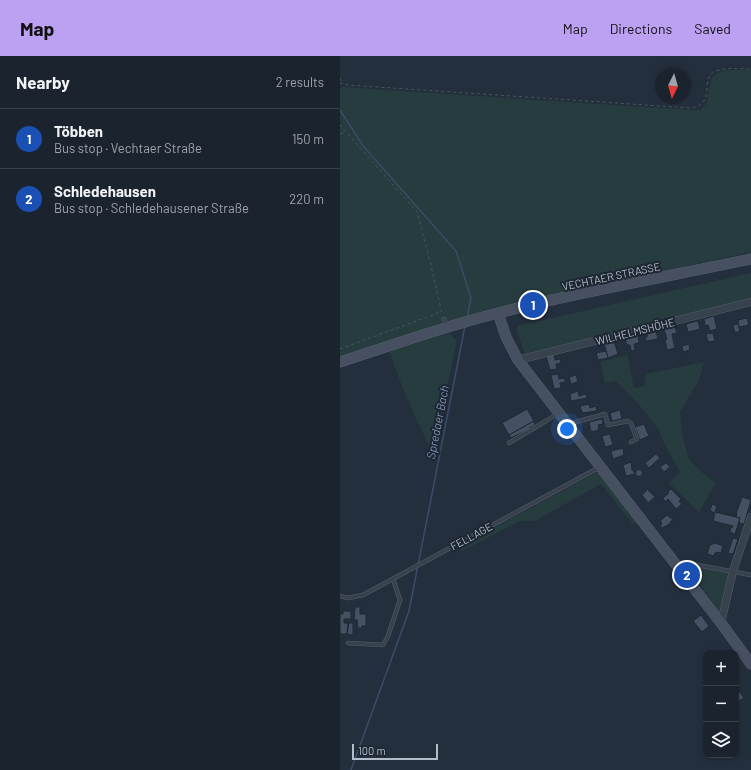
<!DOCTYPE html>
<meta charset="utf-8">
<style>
:root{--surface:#1b232e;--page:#242b36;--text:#f1f3f6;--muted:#a0a4aa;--line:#39404a;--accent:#bca0f2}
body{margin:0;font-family:Barlow,sans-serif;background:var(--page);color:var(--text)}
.controls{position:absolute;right:12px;bottom:12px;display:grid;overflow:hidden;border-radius:8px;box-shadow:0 2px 6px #0003}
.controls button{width:36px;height:36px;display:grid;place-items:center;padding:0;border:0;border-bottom:1px solid var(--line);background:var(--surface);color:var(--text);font:20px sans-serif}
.compass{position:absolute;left:315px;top:12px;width:36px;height:36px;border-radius:50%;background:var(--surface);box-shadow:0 2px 6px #0003;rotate:185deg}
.scale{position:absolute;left:12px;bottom:10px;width:86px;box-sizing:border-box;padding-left:4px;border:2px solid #b4bcc9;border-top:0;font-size:11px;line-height:14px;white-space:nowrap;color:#b4bcc9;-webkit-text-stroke:3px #1d2633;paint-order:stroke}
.you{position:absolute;left:227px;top:373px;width:14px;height:14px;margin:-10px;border:3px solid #fff;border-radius:50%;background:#1a73e8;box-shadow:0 0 0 6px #1a73e833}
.badge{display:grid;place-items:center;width:26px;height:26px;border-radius:50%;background:var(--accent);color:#fff;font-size:13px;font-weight:700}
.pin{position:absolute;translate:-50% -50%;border:2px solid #fff;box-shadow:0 1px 4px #0006}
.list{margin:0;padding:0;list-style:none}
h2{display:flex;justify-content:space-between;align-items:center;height:52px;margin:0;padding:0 16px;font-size:17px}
h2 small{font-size:13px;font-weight:400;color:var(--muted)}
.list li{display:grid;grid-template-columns:26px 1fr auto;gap:12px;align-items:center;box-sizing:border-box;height:60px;padding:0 16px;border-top:1px solid var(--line)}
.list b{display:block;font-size:15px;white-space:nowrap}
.list p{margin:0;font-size:13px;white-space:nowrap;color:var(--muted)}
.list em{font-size:13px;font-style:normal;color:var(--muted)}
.icon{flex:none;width:22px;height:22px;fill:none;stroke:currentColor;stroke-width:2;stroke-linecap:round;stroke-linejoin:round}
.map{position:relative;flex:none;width:411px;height:714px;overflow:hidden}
header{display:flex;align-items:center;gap:24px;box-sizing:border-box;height:56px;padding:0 20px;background:var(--accent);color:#111}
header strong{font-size:19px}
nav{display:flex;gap:22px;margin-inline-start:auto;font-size:14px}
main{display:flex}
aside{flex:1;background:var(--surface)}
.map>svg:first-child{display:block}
.green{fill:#263c3f}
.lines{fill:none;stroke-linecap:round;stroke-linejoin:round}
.stream{stroke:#394c67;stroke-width:1.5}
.building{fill:#455162;stroke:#1f2835}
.lane-casing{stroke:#565f6c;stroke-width:4.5}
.street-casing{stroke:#565f6c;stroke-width:8}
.secondary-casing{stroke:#565f6c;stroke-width:11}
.path{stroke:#44595c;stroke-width:1;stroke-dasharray:3 3;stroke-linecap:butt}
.lane{stroke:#38414e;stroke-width:3.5}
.street{stroke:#38414e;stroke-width:7}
.secondary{stroke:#465061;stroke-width:10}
.labels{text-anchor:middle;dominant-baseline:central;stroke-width:4;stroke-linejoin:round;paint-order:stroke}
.street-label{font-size:11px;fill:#b4bcc9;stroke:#1d2633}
.water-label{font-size:12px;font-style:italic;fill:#7c92b1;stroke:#1d2633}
</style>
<header>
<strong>Map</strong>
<nav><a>Map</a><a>Directions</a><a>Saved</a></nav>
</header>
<main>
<aside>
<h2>Nearby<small>2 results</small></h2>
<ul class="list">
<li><span class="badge" style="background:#1a4fb4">1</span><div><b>Többen</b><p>Bus stop · Vechtaer Straße</p></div><em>150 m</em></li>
<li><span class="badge" style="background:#1a4fb4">2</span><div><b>Schledehausen</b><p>Bus stop · Schledehausener Straße</p></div><em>220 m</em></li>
</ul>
</aside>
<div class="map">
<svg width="411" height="714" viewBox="0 0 411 714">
<rect width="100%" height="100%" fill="#242f3e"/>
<g class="green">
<path d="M411,14V196L153,252L0,302V32L3,31L351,54H360L367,47C368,40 369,32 371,25C375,10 399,15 411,14Z"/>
<path d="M411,217V243L185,298L177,275V270Z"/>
<path d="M109,277L117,285L93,397C76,364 61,330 49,295Z"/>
<path d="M287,299L294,332L305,330L306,318L364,306L359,324L340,356L342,379L349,403L360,415L376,427L359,456L329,427L340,416L321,381L319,374L297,346L276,325L265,327L260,306Z"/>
<path d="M259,415L300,467L293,468L261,428L195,465H180L122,495L119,491Z"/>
<path d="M349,509L391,518L381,553L379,555L347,510Z"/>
</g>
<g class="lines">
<g class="stream">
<path d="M0,54L24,91L116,195L131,242L127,262"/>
<path d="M11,714L69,555L125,270"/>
</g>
</g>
<g class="building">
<path d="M374,260L377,273L370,275L368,269L365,270L364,263Z"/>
<path d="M407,262L409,269L399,271L398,264Z"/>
<path d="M358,265L360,273L348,276L346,268Z"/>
<path d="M398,268L400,275L395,277L393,269Z"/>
<path d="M335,270L337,277L332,278L335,292L327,294L325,283H327L324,273Z"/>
<path d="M316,275L318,283L306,285L305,281H307V278Z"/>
<path d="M373,277L375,285L368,286L366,278Z"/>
<path d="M298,279L299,287L294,288L295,294L291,295L290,289H287L285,282Z"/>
<path d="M274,285L278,298L268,302L264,287Z"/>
<path d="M349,288L350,294L343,296L342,290Z"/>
<path d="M266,295L268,302L258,304L256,297Z"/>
<path d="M214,298L215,304L220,303L221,307L216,308L217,313L210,314L206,300Z"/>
<path d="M218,318L219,323L225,322V326L220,327L221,332L214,333L211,319Z"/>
<path d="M236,319L238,326L231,328L229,321Z"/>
<path d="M238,335L239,340L246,338L247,342L231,345L230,338Z"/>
<path d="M249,348L250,352L256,350L257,355L242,357L240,350Z"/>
<path d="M187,353L194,365L169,379L162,367Z"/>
<path d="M280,354L282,363L272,365L270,357Z"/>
<path d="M262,363L263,368L258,369L259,374L251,376L249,366Z"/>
<path d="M194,365L195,369L189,372L190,373L171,382L169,379Z"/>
<path d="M304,368L309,380L300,384L295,371Z"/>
<path d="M270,378L273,389L265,391L262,380Z"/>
<path d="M283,392L284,399L273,403L271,395Z"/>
<path d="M316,398L320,402L309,412L305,407Z"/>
<path d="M291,406L292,414H293L295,418L286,420L283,409Z"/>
<path d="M326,407L330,411L324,416L320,411Z"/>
<circle cx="299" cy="417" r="3.5"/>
<path d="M308,433V434L315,441L308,447L302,439Z"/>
<path d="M331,433L341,443L339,445L342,448L336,453L328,443L325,446L323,442L329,437L328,436Z"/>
<path d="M402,441L411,444L404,468L399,467L400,462L396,461L397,458H396Z"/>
<path d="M372,448L377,450L375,456L400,462L395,478L390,476L391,471L392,472L393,470L373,465L375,457L370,455Z"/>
<path d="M327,459L333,464L330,466L331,467L322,472L320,470L322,467L320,465Z"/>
<path d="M393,482L398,483L393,498L388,497Z"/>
<path d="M375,487L383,490L381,497L378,496L375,497L374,500L367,498L370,489Z"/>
<path d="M15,551H20V558H26V570H22V572H18L17,564H14Z"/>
<path d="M3,555H11V563H4V567H8L7,578H0V558H3Z"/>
<path d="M361,559L369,570L362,576L353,565Z"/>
<path d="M9,567H13V579L7,578Z"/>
<path d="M396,631L404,642L396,647Z"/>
</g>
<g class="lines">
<g class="lane-casing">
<g id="lane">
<path d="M104,263L106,269"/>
<path d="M229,368L265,358L268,369L288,365L291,367L297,383L291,386"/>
<path d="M169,387L206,365L218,357"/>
<path d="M340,510L346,507L411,519"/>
<path d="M0,540L8,542L23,539L260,411"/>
<path d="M8,587L43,589L48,580L60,544L53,523"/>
</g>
</g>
<g class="street-casing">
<g id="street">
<path d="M178,304L411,246"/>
<path d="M381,567L393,515L411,461"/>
</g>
</g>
<g class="secondary-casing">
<g id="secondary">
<path d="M158,257L166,281L178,304L381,567L411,608"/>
<path d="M0,306C46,291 92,275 139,262C228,238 320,222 411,203"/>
</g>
</g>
<g class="path">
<path d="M0,22L2,27"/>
<path d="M0,28L2,27L8,29L350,52C378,49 358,22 376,15C386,11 400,13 411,13"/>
<path d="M0,69L77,156L91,209L102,258"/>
<path d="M0,78L5,76"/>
<path d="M0,293L101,256"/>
</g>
<use href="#lane" class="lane"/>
<use href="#street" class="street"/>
<use href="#secondary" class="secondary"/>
</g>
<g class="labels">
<g class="street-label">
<text transform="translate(271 220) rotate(-12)">VECHTAER STRASSE</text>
<text transform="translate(295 275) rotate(-14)">WILHELMSHÖHE</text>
<text transform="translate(131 480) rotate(-28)">FELLAGE</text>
</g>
<g class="water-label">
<text transform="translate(97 366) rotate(-79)">Spredaer Bach</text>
</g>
</g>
</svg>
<div class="controls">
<button>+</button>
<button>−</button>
<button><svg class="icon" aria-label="layers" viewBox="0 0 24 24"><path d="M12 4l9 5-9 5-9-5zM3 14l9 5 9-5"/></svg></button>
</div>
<svg class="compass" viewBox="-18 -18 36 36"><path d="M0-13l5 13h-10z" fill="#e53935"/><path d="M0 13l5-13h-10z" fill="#a0a4aa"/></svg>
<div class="scale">100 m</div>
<div class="you"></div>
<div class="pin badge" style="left:193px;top:249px;background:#1a4fb4">1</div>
<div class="pin badge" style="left:347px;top:519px;background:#1a4fb4">2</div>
</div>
</main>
